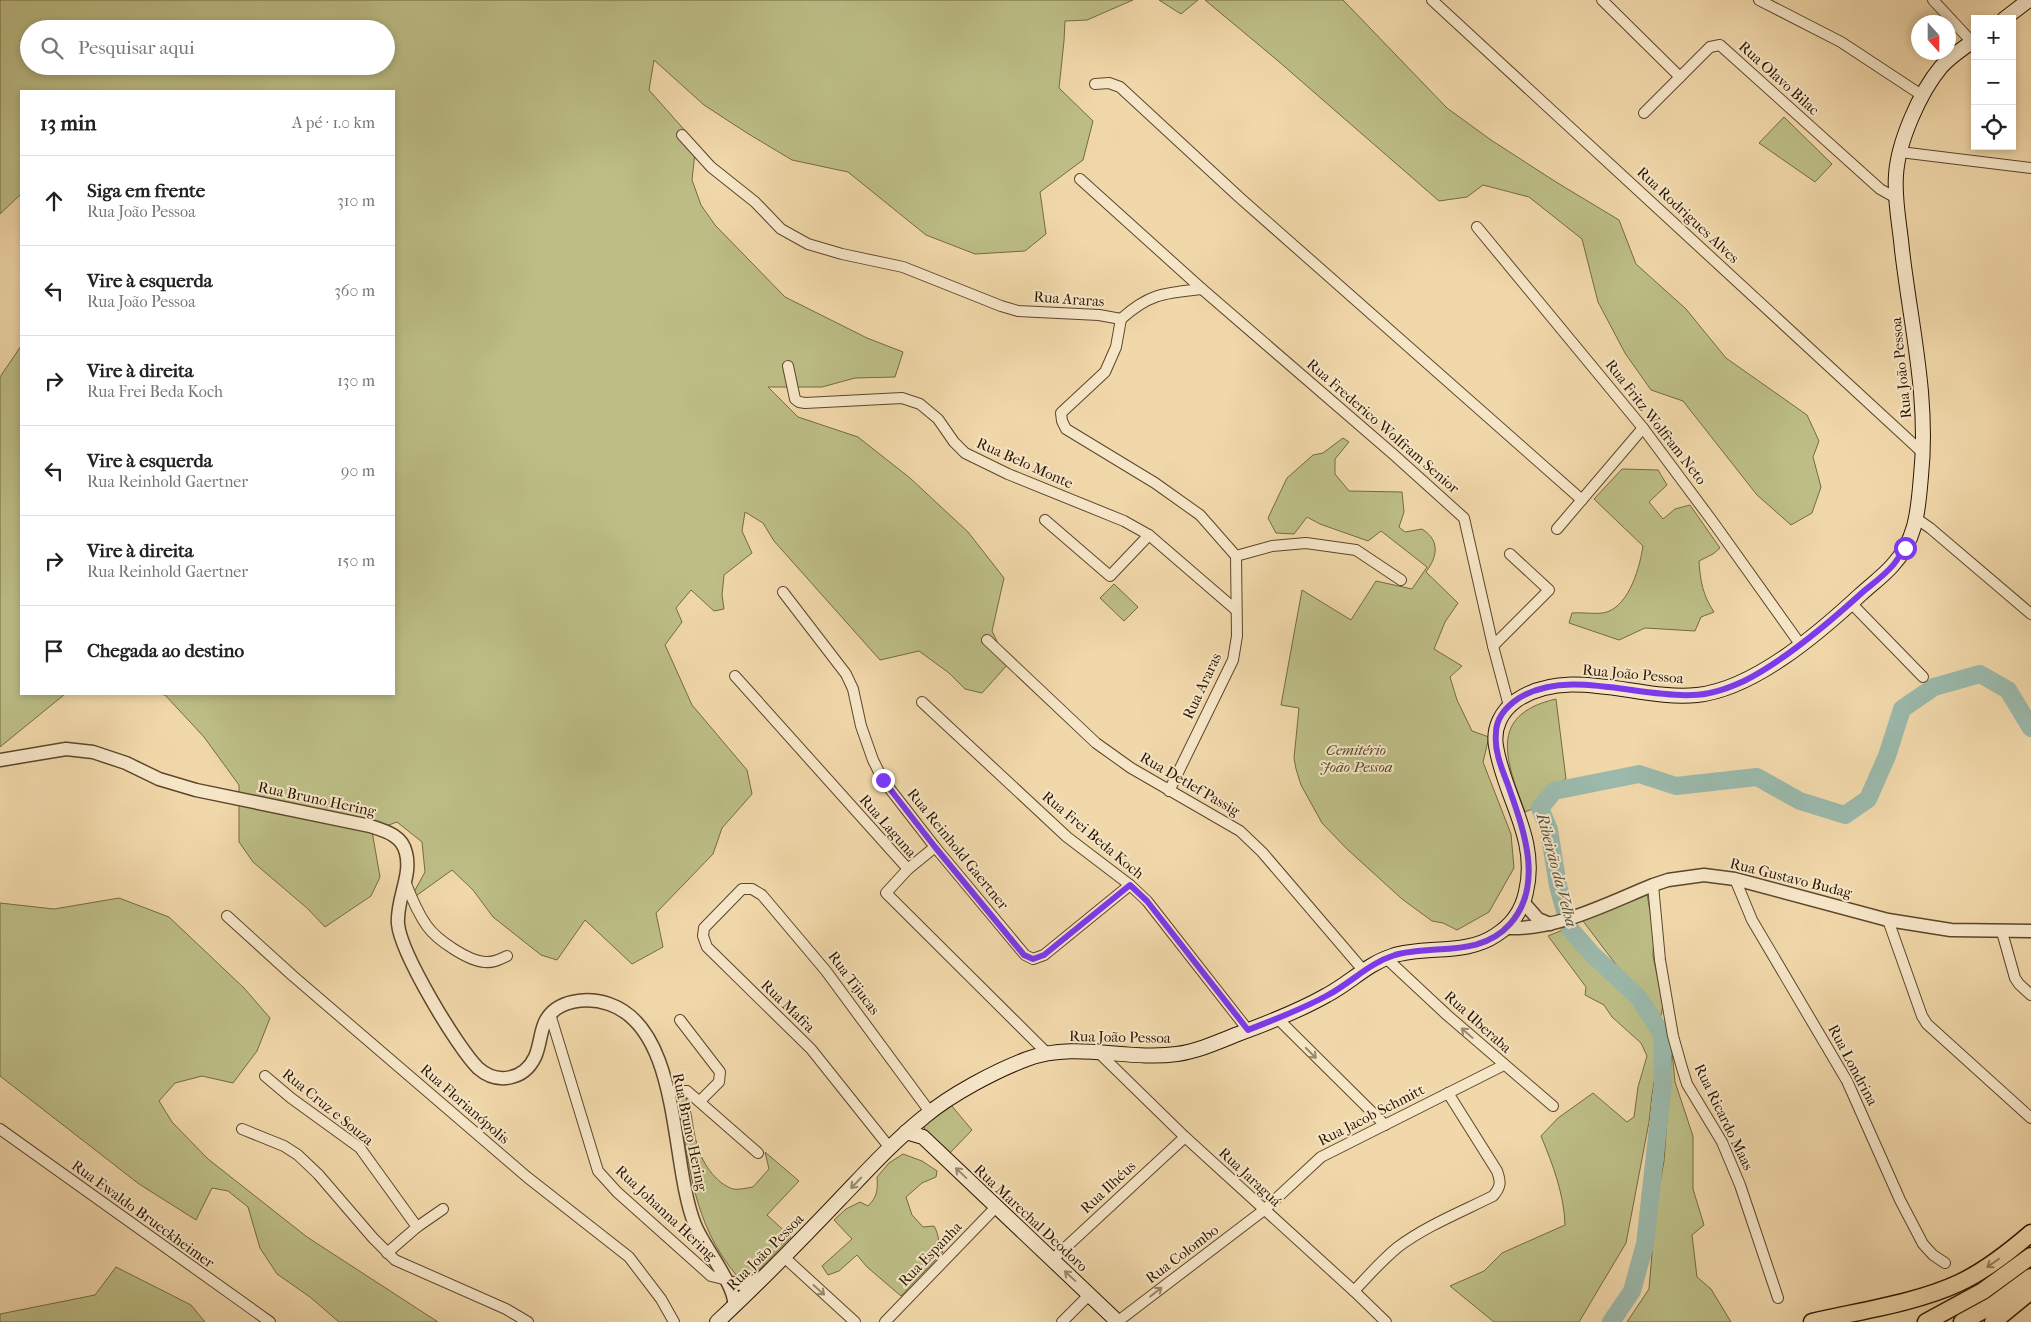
<!DOCTYPE html>
<html lang="pt">
<meta charset="utf-8">
<style>
:root{--surface:#fff;--page:#f2f2f2;--text:#222;--muted:#767676;--line:#e0e0e0}
body{margin:0;font-family:"IM FELL French Canon",serif;background:var(--page);color:var(--text)}
.controls{position:absolute;right:15px;top:15px;display:grid;overflow:hidden;border-radius:0px;box-shadow:0 2px 8px #0003}
.controls button{width:45px;height:45px;display:grid;place-items:center;padding:0;border:0;border-bottom:1px solid var(--line);background:var(--surface);color:var(--text);font:25px sans-serif}
.compass{position:absolute;left:1911px;top:15px;width:45px;height:45px;border-radius:50%;background:var(--surface);box-shadow:0 2px 8px #0003;rotate:159deg}
.stop{position:absolute;width:15px;height:15px;margin:-11px;border:4px solid #7c3aed;border-radius:50%;background:#fff}
.stop.end{background:#7c3aed;border-color:#fff;box-shadow:0 1px 5px #0008}
.list{margin:0;padding:0;list-style:none}
h2{display:flex;justify-content:space-between;align-items:center;height:65px;margin:0;padding:0 20px;font-size:21px}
h2 small{font-size:16px;font-weight:400;color:var(--muted)}
.list li{display:grid;grid-template-columns:32px 1fr auto;gap:15px;align-items:center;box-sizing:border-box;height:90px;padding:0 20px;border-top:1px solid var(--line)}
.list b{display:block;font-size:19px;white-space:nowrap}
.list p{margin:0;font-size:16px;white-space:nowrap;color:var(--muted)}
.list em{font-size:16px;font-style:normal;color:var(--muted)}
.icon{flex:none;width:28px;height:28px;fill:none;stroke:currentColor;stroke-width:2;stroke-linecap:round;stroke-linejoin:round}
.map{position:relative;flex:none;width:2031px;height:1322px;overflow:hidden}
.search{position:absolute;background:var(--surface);box-shadow:0 2px 8px #0003;left:20px;top:20px;width:375px;height:55px;display:flex;align-items:center;gap:12px;box-sizing:border-box;padding:0 18px;border-radius:28px;color:var(--muted);font-size:19px}
.panel{position:absolute;background:var(--surface);box-shadow:0 2px 8px #0003;left:20px;top:90px;width:375px;height:605px;border-radius:0px}
.map>svg:first-child{display:block}
.green{fill:#bdbe86;stroke:#746a43;fill-rule:evenodd}
.lines{fill:none;stroke-linecap:round;stroke-linejoin:round}
.river{stroke:#9bb9ac;stroke-width:18}
.minor-casing{stroke:#5c462a;stroke-width:12}
.tertiary-casing{stroke:#5c462a;stroke-width:15}
.secondary-casing{stroke:#2b1600;stroke-width:16}
.primary-casing{stroke:#2b1600;stroke-width:19}
.minor{stroke:#f6e6c8;stroke-width:10}
.tertiary{stroke:#f6e6c8;stroke-width:12}
.secondary{stroke:#f6e6c8;stroke-width:14}
.primary{stroke:#f1d8aa;stroke-width:16}
.oneway{stroke:#9b886e}
.oneway2{stroke:#98815e}
.route{stroke:#7c3aed;stroke-width:6}
.labels{text-anchor:middle;dominant-baseline:central;stroke-width:4;stroke-linejoin:round;paint-order:stroke}
.street-label{font-size:15px;fill:#2b1600;stroke:#f6e6c8}
.park-label{font-size:15px;font-style:italic;fill:#574828;stroke:#f6e6c8}
.water-label{font-size:16px;font-style:italic;fill:#524f3c;stroke:#f6e6c8}
</style>
<div class="map">
<svg width="2031" height="1322" viewBox="0 0 2031 1322">
<rect width="100%" height="100%" fill="#f1d8aa"/>
<filter id="stains"><feTurbulence type="fractalNoise" baseFrequency=".004" numOctaves="4"/><feColorMatrix values="0 0 0 0 .2 0 0 0 0 .09 0 0 0 0 .02 0 0 0 .5 -.17"/></filter>
<radialGradient id="worn" r=".72"><stop offset=".6" stop-color="#630" stop-opacity="0"/><stop offset="1" stop-color="#630" stop-opacity=".3"/></radialGradient>
<g class="green">
<path d="M0,0H1133L1087,20L1065,21L1064,41L1059,88L1093,121L1083,160L1040,192L1046,234L1025,251L975,254L926,235L848,172L792,160L747,133L704,105L654,60L649,90L696,143L692,180L701,205L715,225L785,297L867,338L903,352L895,377L855,378L822,387H768L798,417L858,437L910,478L968,532L1004,578L992,631L1008,664L982,693L965,689L949,673L919,651L880,660L774,541L763,523L745,512L742,531L752,553L724,575L722,595L724,609L714,611L691,590L676,608L682,622L665,645L692,705L747,770L752,794L722,828L713,854L656,913L663,947L632,964L585,920L557,960L541,955L493,917L473,890L452,870L409,901L425,872L422,842L397,822L372,831L380,877L371,896L325,927L308,909L253,862L239,842V785L204,737L165,695L158,694H394V91H21V194L0,214ZM29,29H386V66H29Z"/>
<path d="M1159,0H1198L1181,14Z"/>
<path d="M1205,0H1343L1447,108L1491,140L1556,182L1619,220L1636,264L1686,309L1726,358L1807,415L1819,441L1813,457L1821,487L1812,513L1791,525L1757,495L1683,401L1651,390L1625,353L1598,302L1582,239L1529,197L1483,185L1467,197L1439,201L1277,60Z"/>
<path d="M1784,117L1832,164L1815,182L1759,143Z"/>
<path d="M21,346V694H65L0,747V377Z"/>
<path d="M1343,438L1349,442L1335,459V474L1349,491L1402,492L1404,512L1399,527L1405,532L1422,529C1441,541 1437,557 1426,572L1458,603L1445,622L1434,649L1462,666L1450,677L1457,700L1472,731L1489,737L1483,762L1511,834L1514,868L1489,912L1457,930L1443,923L1432,921L1402,899L1347,849L1322,823L1301,785L1296,769L1294,758L1299,708L1281,705L1302,590L1351,620L1376,581L1412,589L1427,567L1381,531L1368,541L1320,524L1307,517L1294,534L1276,533L1268,518L1287,478L1313,455L1323,453Z"/>
<path d="M1622,469L1658,470L1667,485L1649,502L1663,519L1675,509L1690,505L1720,548L1713,554L1699,561C1700,580 1703,596 1714,612L1701,617L1695,631L1645,628L1619,640L1569,623L1572,613C1583,612 1598,615 1607,612C1630,604 1640,566 1643,546L1594,499Z"/>
<path d="M1114,584L1138,607L1124,621L1100,598Z"/>
<path d="M1556,699L1566,779C1553,786 1541,791 1537,807L1525,812C1507,762 1486,715 1556,699Z"/>
<path d="M1647,894L1654,935L1653,956L1663,1005L1660,1021L1635,983L1617,966L1583,921Z"/>
<path d="M119,898L169,917L244,988L270,1018L257,1051L233,1083L202,1076L175,1083L159,1101L172,1122L208,1159L307,1237L438,1322H339L310,1297L277,1274L260,1248L248,1207L228,1191L212,1188L196,1220L139,1184L0,1076V903L54,909Z"/>
<path d="M1565,929L1599,967L1629,996L1658,1033V1059L1652,1095L1649,1122L1626,1243L1579,1322H1494L1450,1286L1484,1271L1502,1253L1565,1225C1564,1194 1553,1165 1541,1136L1558,1118L1593,1093L1627,1122L1634,1117L1638,1087L1647,1056L1641,1043L1612,1017L1604,1005L1585,995L1586,987L1548,936Z"/>
<path d="M1672,1051L1675,1082L1693,1136V1189L1704,1225L1692,1235L1697,1277L1711,1289L1731,1322H1627L1649,1289L1656,1205L1664,1161Z"/>
<path d="M678,1097L686,1098C693,1112 692,1129 697,1144C701,1161 715,1183 733,1189C738,1190 747,1188 753,1187L769,1169L765,1152L799,1181L767,1215L791,1237L752,1277L737,1276C692,1223 689,1163 678,1097Z"/>
<path d="M951,1105L972,1130L949,1154L925,1131L924,1125Z"/>
<path d="M903,1154L922,1161L937,1171L936,1177L922,1183L906,1197L912,1215L923,1227L934,1226C939,1234 938,1243 943,1252L901,1296L867,1267L857,1255L839,1271L828,1275L822,1266L852,1239L834,1220L846,1209L860,1202L868,1206C877,1197 878,1190 877,1177L889,1163Z"/>
<path d="M116,1267L191,1305L205,1322H0V1314L95,1295Z"/>
</g>
<g class="lines">
<path class="river" d="M1611,1322L1632,1291L1645,1244L1663,1082L1662,1034L1639,998L1592,954L1570,929L1558,886L1549,830L1540,808L1554,791L1639,774L1676,786L1757,777L1800,801L1845,815L1868,799L1887,756L1902,709L1934,687L1980,674L2008,690L2031,728"/>
<g class="minor-casing">
<g id="minor">
<path d="M1432,0L1923,453"/>
<path d="M1602,0L1680,77"/>
<path d="M1759,0L1841,42L1923,96"/>
<path d="M1933,0L1972,42"/>
<path d="M1095,84L1109,83L1120,87L1239,197L1582,500"/>
<path d="M1644,113L1710,47L1720,45L1880,189L1896,198"/>
<path d="M682,135L711,167L755,202L781,229L808,244L842,254L903,267L1001,306L1018,311L1099,315L1121,319"/>
<path d="M1900,152L2031,168"/>
<path d="M1080,179L1202,289L1393,454L1464,518L1493,646L1509,706"/>
<path d="M1477,227L1643,428L1713,522L1800,644"/>
<path d="M1121,319L1116,347L1105,372L1061,413L1062,421L1066,429L1155,483L1200,515L1236,556L1237,636L1233,660L1169,791"/>
<path d="M1121,319C1150,293 1165,293 1202,289"/>
<path d="M788,366L795,399L799,402L805,403L902,398L920,404L938,419L954,442L965,453L1008,474L1124,521L1149,535L1236,610"/>
<path d="M1917,519L1930,528L2031,614"/>
<path d="M1045,520L1110,576L1149,535"/>
<path d="M1557,529L1643,428"/>
<path d="M1236,556L1272,546L1306,543L1356,550L1401,580"/>
<path d="M783,592L846,674L853,689L861,726L873,760L883,780L935,847L1025,955L1033,959L1044,955L1130,885"/>
<path d="M1851,603L1923,677"/>
<path d="M987,640L1096,743L1131,768L1240,831L1262,852L1363,970"/>
<path d="M1493,646L1549,590L1510,554"/>
<path d="M735,676L908,869"/>
<path d="M922,702L1067,837L1130,885L1147,901L1248,1030"/>
<path d="M935,847L908,869L886,893L1047,1053"/>
<path d="M1735,879L1752,920L1847,1081L1900,1200L1923,1244L1933,1255L1945,1263"/>
<path d="M405,881C411,897 417,912 427,926C437,940 468,961 485,962C494,963 500,959 507,956"/>
<path d="M1653,885L1660,960L1673,1036L1682,1068L1687,1084L1722,1142L1740,1185L1778,1298"/>
<path d="M227,916L293,976L527,1177L629,1257L661,1299L674,1322"/>
<path d="M1888,920L1922,1016L1927,1024L2031,1118"/>
<path d="M2002,932L2015,978L2019,984L2031,995"/>
<path d="M1386,958L1447,1015L1553,1106"/>
<path d="M550,1014L598,1171L617,1192L711,1276L727,1280"/>
<path d="M1277,1018L1385,1125"/>
<path d="M680,1020L720,1072L719,1082L700,1101"/>
<path d="M1097,1051L1185,1137L1354,1291L1386,1322"/>
<path d="M265,1076L291,1098L360,1148L417,1227L387,1253"/>
<path d="M668,1091H687L758,1153"/>
<path d="M0,1129L270,1322"/>
<path d="M242,1129L284,1146L298,1155L318,1174L373,1238L395,1260L506,1309L528,1322"/>
<path d="M890,1148L811,1049L707,947L703,936L704,928L742,889H752L762,895L826,971L930,1112"/>
<path d="M417,1227L443,1209"/>
<path d="M784,1257L855,1322"/>
<path d="M1052,1260L1185,1137"/>
<path d="M1354,1291C1368,1276 1382,1260 1398,1247C1426,1226 1461,1212 1493,1196C1501,1187 1501,1182 1497,1171L1448,1093"/>
<path d="M885,1322L996,1207"/>
<path d="M1062,1322L1089,1295"/>
<path d="M1117,1322L1264,1210L1321,1157L1504,1065"/>
</g>
</g>
<g class="tertiary-casing">
<g id="tertiary">
<path d="M0,760L66,749L93,752L126,763L159,779L196,790L370,826C385,831 402,835 406,853C412,876 396,900 398,924C401,954 457,1047 478,1068C497,1085 524,1080 535,1057C540,1046 540,1033 545,1022C556,999 588,997 609,1004C682,1029 670,1164 695,1225C703,1246 737,1287 734,1306"/>
<path d="M1523,902L1538,919L1550,924"/>
<path d="M1507,928C1558,930 1606,904 1653,885L1668,880L1704,875L1735,879L1888,920L1951,930L2031,931"/>
<path d="M729,1283L742,1284L762,1279"/>
</g>
</g>
<g class="secondary-casing">
<g id="secondary">
<path d="M2004,19L2029,0"/>
<path d="M906,1132L923,1137L1118,1322"/>
<path d="M717,1322C759,1283 799,1242 839,1200C866,1172 893,1142 924,1117C950,1095 995,1071 1027,1059C1076,1041 1127,1061 1177,1054C1198,1051 1218,1042 1238,1034C1268,1023 1299,1011 1327,995C1350,983 1367,964 1392,956C1426,945 1465,956 1496,935C1512,925 1522,911 1526,892C1539,838 1504,797 1496,746C1493,728 1501,711 1517,700C1570,665 1639,701 1697,695C1754,689 1819,633 1860,595C1871,585 1883,576 1892,566C1917,539 1918,510 1921,476C1929,398 1911,327 1902,250C1900,226 1894,200 1896,175C1898,142 1920,92 1941,67C1951,56 1963,48 1975,40"/>
</g>
</g>
<g class="primary-casing">
<g id="primary">
<path d="M1812,1322C1859,1311 1916,1303 1959,1283C1985,1271 2009,1252 2031,1233"/>
<path d="M1926,1322L1983,1291L2031,1256"/>
<path d="M1962,1322L1993,1305L2031,1277"/>
<path d="M1993,1322L2031,1291"/>
</g>
</g>
<use href="#minor" class="minor"/>
<use href="#tertiary" class="tertiary"/>
<use href="#secondary" class="secondary"/>
<use href="#primary" class="primary"/>
</g>
<defs><path id="oneway-shaft" d="M-6 0H5M1.5-3L5.5 0L1.5 3" fill="none" stroke-width="1.6" stroke-linecap="round" stroke-linejoin="round" transform="scale(1.25)"/></defs>
<g class="oneway">
<use href="#oneway-shaft" transform="translate(1467 1033) rotate(-139)"/>
<use href="#oneway-shaft" transform="translate(1311 1053) rotate(45)"/>
<use href="#oneway-shaft" transform="translate(961 1173) rotate(-137)"/>
<use href="#oneway-shaft" transform="translate(856 1183) rotate(134)"/>
<use href="#oneway-shaft" transform="translate(1070 1276) rotate(-137)"/>
<use href="#oneway-shaft" transform="translate(819 1290) rotate(42)"/>
<use href="#oneway-shaft" transform="translate(1156 1292) rotate(-38)"/>
</g>
<use class="oneway2" href="#oneway-shaft" transform="translate(1993 1263) rotate(145)"/>
<g class="lines">
<path class="route" d="M883,780L935,847L1024,955L1033,959L1044,955L1130,885L1147,901L1248,1030C1275,1019 1303,1009 1328,995C1352,982 1369,963 1395,955C1434,944 1480,958 1510,924C1545,885 1523,828 1508,785C1502,769 1494,751 1496,733C1496,718 1507,706 1519,698C1568,668 1639,698 1692,695C1709,695 1729,688 1744,681C1786,660 1830,622 1865,590C1875,582 1886,574 1894,564C1898,559 1901,553 1905,548"/>
</g>
<g class="labels">
<g class="street-label">
<text transform="translate(1779 78) rotate(42)">Rua Olavo Bilac</text>
<text transform="translate(1688 215) rotate(43)">Rua Rodrigues Alves</text>
<text transform="translate(1069 299) rotate(4)">Rua Araras</text>
<text transform="translate(1901 368) rotate(-96)">Rua João Pessoa</text>
<text transform="translate(1656 422) rotate(52)">Rua Fritz Wolfram Neto</text>
<text transform="translate(1383 426) rotate(41)">Rua Frederico Wolfram Senior</text>
<text transform="translate(1025 463) rotate(24)">Rua Belo Monte</text>
<text transform="translate(1633 674) rotate(5)">Rua João Pessoa</text>
<text transform="translate(1202 686) rotate(-65)">Rua Araras</text>
<text transform="translate(1190 784) rotate(30)">Rua Detlef Passig</text>
<text transform="translate(317 799) rotate(12)">Rua Bruno Hering</text>
<text transform="translate(888 826) rotate(49)">Rua Laguna</text>
<text transform="translate(1093 835) rotate(40)">Rua Frei Beda Koch</text>
<text transform="translate(958 849) rotate(51)">Rua Reinhold Gaertner</text>
<text transform="translate(1791 878) rotate(14)">Rua Gustavo Budag</text>
<text transform="translate(854 983) rotate(53)">Rua Tijucas</text>
<text transform="translate(788 1006) rotate(44)">Rua Mafra</text>
<text transform="translate(1478 1022) rotate(42)">Rua Uberaba</text>
<text transform="translate(1120 1037) rotate(1)">Rua João Pessoa</text>
<text transform="translate(1853 1065) rotate(62)">Rua Londrina</text>
<text transform="translate(465 1104) rotate(41)">Rua Florianópolis</text>
<text transform="translate(328 1107) rotate(39)">Rua Cruz e Souza</text>
<text transform="translate(1371 1115) rotate(-27)">Rua Jacob Schmitt</text>
<text transform="translate(1724 1117) rotate(64)">Rua Ricardo Maas</text>
<text transform="translate(690 1132) rotate(78)">Rua Bruno Hering</text>
<text transform="translate(1250 1177) rotate(43)">Rua Jaraguá</text>
<text transform="translate(1108 1187) rotate(-43)">Rua Ilhéus</text>
<text transform="translate(666 1213) rotate(43)">Rua Johanna Hering</text>
<text transform="translate(143 1214) rotate(36)">Rua Ewaldo Brueckheimer</text>
<text transform="translate(1031 1218) rotate(43)">Rua Marechal Deodoro</text>
<text transform="translate(765 1252) rotate(-45)">Rua João Pessoa</text>
<text transform="translate(930 1254) rotate(-46)">Rua Espanha</text>
<text transform="translate(1182 1254) rotate(-37)">Rua Colombo</text>
</g>
<g class="park-label">
<text x="1356" y="750">Cemitério<tspan x="1356" dy="17">João Pessoa</tspan></text>
</g>
<g class="water-label">
<text transform="translate(1557 870) rotate(75)">Ribeirão da Velha</text>
</g>
</g>
<rect width="100%" height="100%" filter="url(#stains)"/>
<rect width="100%" height="100%" fill="url(#worn)"/>
</svg>
<div class="controls">
<button>+</button>
<button>−</button>
<button><svg class="icon" aria-label="locate" viewBox="0 0 24 24"><circle cx="12" cy="12" r="6"/><path d="M12 2v4M12 18v4M2 12h4M18 12h4"/></svg></button>
</div>
<svg class="compass" viewBox="-18 -18 36 36"><path d="M0-13l5 13h-10z" fill="#e53935"/><path d="M0 13l5-13h-10z" fill="#767676"/></svg>
<div class="stop" style="left:1905px;top:548px"></div>
<div class="stop end" style="left:883px;top:780px"></div>
<div class="search"><svg class="icon" aria-label="search" viewBox="0 0 24 24"><circle cx="10" cy="10" r="6"/><path d="M15 15l6 6"/></svg>Pesquisar aqui</div>
<section class="panel">
<h2>13 min<small>A pé · 1.0 km</small></h2>
<ul class="list">
<li><svg class="icon" aria-label="ahead" viewBox="0 0 24 24"><path d="M12 20V5M6 11l6-6 6 6"/></svg><div><b>Siga em frente</b><p>Rua João Pessoa</p></div><em>310 m</em></li>
<li><svg class="icon" aria-label="left" viewBox="0 0 24 24"><path d="M17 20v-9H6M10 6l-5 5 5 5"/></svg><div><b>Vire à esquerda</b><p>Rua João Pessoa</p></div><em>360 m</em></li>
<li><svg class="icon" aria-label="right" viewBox="0 0 24 24"><path d="M7 20v-9h11M14 6l5 5-5 5"/></svg><div><b>Vire à direita</b><p>Rua Frei Beda Koch</p></div><em>130 m</em></li>
<li><svg class="icon" aria-label="left" viewBox="0 0 24 24"><path d="M17 20v-9H6M10 6l-5 5 5 5"/></svg><div><b>Vire à esquerda</b><p>Rua Reinhold Gaertner</p></div><em>90 m</em></li>
<li><svg class="icon" aria-label="right" viewBox="0 0 24 24"><path d="M7 20v-9h11M14 6l5 5-5 5"/></svg><div><b>Vire à direita</b><p>Rua Reinhold Gaertner</p></div><em>150 m</em></li>
<li><svg class="icon" aria-label="arrive" viewBox="0 0 24 24"><path d="M6 21V4h12l-3 4 3 4H6"/></svg><div><b>Chegada ao destino</b></div></li>
</ul>
</section>
</div>
